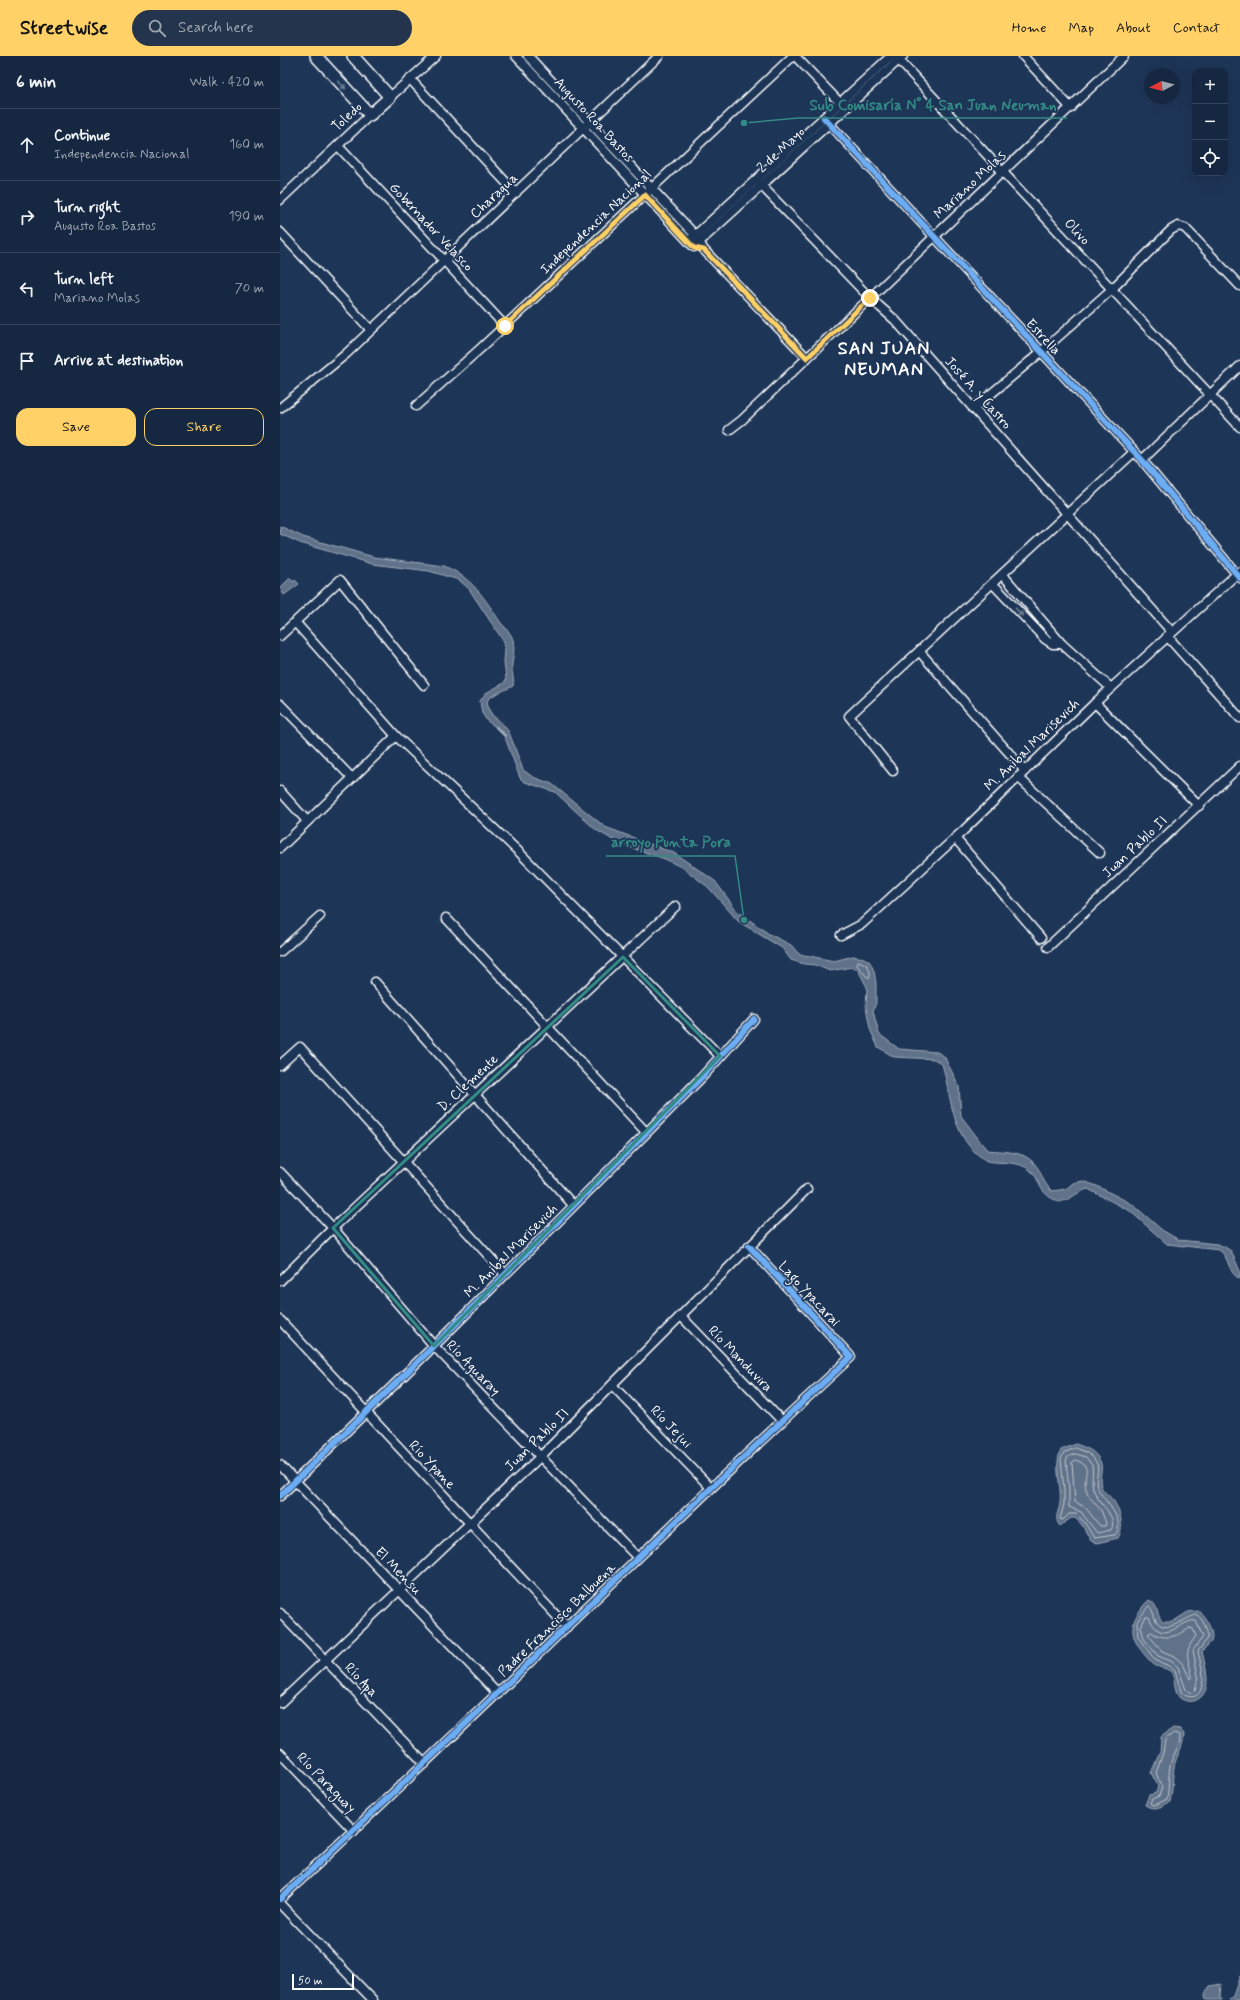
<!DOCTYPE html>
<meta charset="utf-8">
<style>
:root{--surface:#162841;--page:#23344c;--text:#f1f3f6;--muted:#9ea6b1;--line:#35445a;--accent:#ffd166}
body{margin:0;font-family:Mynerve,sans-serif;background:var(--page);color:var(--text)}
.controls{position:absolute;right:12px;top:12px;display:grid;overflow:hidden;border-radius:8px;box-shadow:0 4px 16px #0002}
.controls button{width:36px;height:36px;display:grid;place-items:center;padding:0;border:0;border-bottom:1px solid var(--line);background:var(--surface);color:var(--text);font:20px sans-serif}
.compass{position:absolute;left:864px;top:12px;width:36px;height:36px;border-radius:50%;background:var(--surface);box-shadow:0 4px 16px #0002;rotate:263deg}
.scale{position:absolute;left:12px;bottom:10px;width:62px;box-sizing:border-box;padding-left:4px;border:2px solid #fff;border-top:0;font-size:11px;line-height:14px;white-space:nowrap;color:#fff;-webkit-text-stroke:3px #1d3557;paint-order:stroke}
.stop{position:absolute;width:12px;height:12px;margin:-9px;border:3px solid #ffd166;border-radius:50%;background:#fff}
.stop.end{background:#ffd166;border-color:#fff;box-shadow:0 1px 4px #0008}
.list{margin:0;padding:0;list-style:none}
h2{display:flex;justify-content:space-between;align-items:center;height:52px;margin:0;padding:0 16px;font-size:17px}
h2 small{font-size:13px;font-weight:400;color:var(--muted)}
.list li{display:grid;grid-template-columns:26px 1fr auto;gap:12px;align-items:center;box-sizing:border-box;height:72px;padding:0 16px;border-top:1px solid var(--line)}
.list b{display:block;font-size:15px;white-space:nowrap}
.list p{margin:0;font-size:13px;white-space:nowrap;color:var(--muted)}
.list em{font-size:13px;font-style:normal;color:var(--muted)}
.actions{display:flex;gap:8px;padding:12px 16px}
.actions a{flex:1;padding:9px 0;border:1px solid var(--accent);border-radius:12px;text-align:center;font-size:14px;color:var(--accent)}
.actions .main{background:var(--accent);color:#111}
.icon{flex:none;width:22px;height:22px;fill:none;stroke:currentColor;stroke-width:2;stroke-linecap:round;stroke-linejoin:round}
.map{position:relative;flex:none;width:960px;height:1944px;overflow:hidden}
header{display:flex;align-items:center;gap:24px;box-sizing:border-box;height:56px;padding:0 20px;background:var(--accent);color:#111}
header strong{font-size:19px}
nav{display:flex;gap:22px;margin-inline-start:auto;font-size:14px}
.search{width:280px;height:36px;background:var(--page);display:flex;align-items:center;gap:10px;box-sizing:border-box;padding:0 14px;border-radius:22px;color:var(--muted);font-size:15px}
main{display:flex}
aside{flex:1;background:var(--surface)}
.map>svg:first-child{display:block}
.water{fill:#617289;stroke:#a0aab8}
.lines{fill:none;stroke-linecap:round;stroke-linejoin:round}
.shore{stroke:#c0c7d0;stroke-width:1}
.stream{stroke:#a0aab8;stroke-width:2.5}
.street-casing{stroke:#fff;stroke-width:11}
.secondary-casing{stroke:#fff;stroke-width:14}
.street{stroke:#1d3557;stroke-width:8}
.secondary{stroke:#1d3557;stroke-width:11}
.cycleway-casing{stroke:#1d3557;stroke-width:8}
.cycleway{stroke:#6dadf4;stroke-width:6}
.oneway{fill:#6c7c92}
.route{stroke:#ffd166;stroke-width:5}
.marked{fill:none;stroke:#338b84;stroke-width:3;stroke-linejoin:round}
.labels{text-anchor:middle;dominant-baseline:central;stroke-width:3.5;stroke-linejoin:round;paint-order:stroke}
.street-label{font-size:14px;fill:#fff;stroke:#1d3557}
.district-label{font-size:18px;font-weight:bold;letter-spacing:1px;fill:#fff;stroke:#1d3557}
.leader{fill:none;stroke:#338b84;stroke-width:1.5}
.callout-dot{fill:#338b84;stroke:#1d3557;stroke-width:1.5}
.callout-label{font-size:15px;text-anchor:middle;font-weight:bold;fill:#338b84;stroke:#1d3557;stroke-width:3.5;stroke-linejoin:round;paint-order:stroke}
</style>
<header>
<strong>Streetwise</strong>
<div class="search"><svg class="icon" aria-label="search" viewBox="0 0 24 24"><circle cx="10" cy="10" r="6"/><path d="M15 15l6 6"/></svg>Search here</div>
<nav><a>Home</a><a>Map</a><a>About</a><a>Contact</a></nav>
</header>
<main>
<aside>
<h2>6 min<small>Walk · 420 m</small></h2>
<ul class="list">
<li><svg class="icon" aria-label="ahead" viewBox="0 0 24 24"><path d="M12 20V5M6 11l6-6 6 6"/></svg><div><b>Continue</b><p>Independencia Nacional</p></div><em>160 m</em></li>
<li><svg class="icon" aria-label="right" viewBox="0 0 24 24"><path d="M7 20v-9h11M14 6l5 5-5 5"/></svg><div><b>Turn right</b><p>Augusto Roa Bastos</p></div><em>190 m</em></li>
<li><svg class="icon" aria-label="left" viewBox="0 0 24 24"><path d="M17 20v-9H6M10 6l-5 5 5 5"/></svg><div><b>Turn left</b><p>Mariano Molas</p></div><em>70 m</em></li>
<li><svg class="icon" aria-label="arrive" viewBox="0 0 24 24"><path d="M6 21V4h12l-3 4 3 4H6"/></svg><div><b>Arrive at destination</b></div></li>
</ul>
<div class="actions"><a class="main">Save</a><a>Share</a></div>
</aside>
<div class="map">
<svg width="960" height="1944" viewBox="0 0 960 1944">
<rect width="100%" height="100%" fill="#1d3557"/>
<filter id="ink" filterUnits="userSpaceOnUse"><feTurbulence type="fractalNoise" baseFrequency=".025" numOctaves="2"/><feDisplacementMap in="SourceGraphic" scale="8" xChannelSelector="R" yChannelSelector="G"/><feConvolveMatrix kernelMatrix="1 2 1 2 8 2 1 2 1" color-interpolation-filters="sRGB"/></filter>
<g filter="url(#ink)">
<g class="water">
<path d="M0,470L23,481L94,501L164,510C192,521 205,543 221,567C226,572 231,577 233,584C236,595 231,604 232,615C233,620 234,624 233,630L212,640L207,645L209,654L213,660L221,666L229,676L243,714L253,721L272,728L325,771L394,797L435,825L457,855L489,878L511,889L519,898L554,905L573,900L584,902L590,906L594,915L596,927V947L593,955L599,978L619,993L657,996L664,1000L679,1030L681,1060L707,1094C727,1096 748,1094 759,1114C763,1122 765,1129 772,1135L786,1133L793,1127L803,1125L817,1130L852,1148L882,1174L899,1184L937,1188L945,1191L951,1195L960,1215V1223C947,1217 950,1201 939,1194L887,1188L850,1155L808,1133C796,1136 793,1143 779,1146C773,1143 766,1140 762,1133C758,1128 757,1120 751,1115C739,1104 722,1108 707,1105C704,1104 700,1100 697,1098C671,1076 671,1038 662,1008L654,1003L614,1001L598,991L590,973L586,951L587,931L578,914L572,911L550,915L535,909L524,908L511,904L502,892L459,866L428,831L403,812L385,803L340,788L316,774L275,736L245,726L240,722L223,676L207,665L202,657L200,645L206,637L224,627L226,623L224,606L225,594L224,586L189,533L179,524L149,515L92,508L20,487L0,478Z"/>
<path d="M10,522L13,526L15,524L19,528L4,539L0,532Z"/>
<path d="M796,1388C806,1392 815,1394 820,1405C824,1413 818,1422 821,1430C823,1436 829,1439 833,1444C840,1454 845,1471 838,1482L817,1487L811,1485L802,1469L795,1462H791L780,1470C773,1462 779,1456 780,1447C782,1428 773,1411 781,1394Z"/>
<path d="M869,1544C879,1548 876,1560 883,1566H892L908,1556L918,1555C926,1560 935,1577 931,1586L922,1595C925,1610 935,1638 914,1645C910,1646 904,1645 900,1642C893,1636 896,1623 891,1616C886,1611 876,1612 872,1607C857,1591 845,1576 859,1556C862,1552 864,1548 869,1544Z"/>
<path d="M893,1672L900,1673L904,1678C904,1690 896,1700 894,1711C892,1723 893,1734 890,1746C880,1751 875,1755 865,1749L869,1739L876,1737L878,1730L871,1717L880,1696L881,1681Z"/>
<path d="M960,1920V1944H948L953,1940Z"/>
<path d="M941,1928L940,1941L942,1944H926L925,1938L930,1930Z"/>
</g>
<g class="lines">
<g class="shore">
<path d="M579,905L587,909L590,916V921H587L577,909Z"/>
<path d="M796,1392C805,1396 811,1397 816,1406C821,1414 813,1424 818,1433C824,1445 847,1464 835,1479L814,1482L805,1467L796,1458H789L783,1464L780,1463L784,1448V1434L781,1403L784,1397Z"/>
<path d="M796,1398L806,1401L812,1409C814,1420 809,1428 816,1439C821,1449 838,1462 831,1474L817,1477L801,1456L789,1451V1433L786,1405L788,1401Z"/>
<path d="M796,1404C814,1411 802,1419 806,1433C808,1441 814,1446 820,1453C823,1457 824,1463 826,1467L825,1470H820L805,1451L795,1446L792,1407Z"/>
<path d="M869,1550C874,1554 873,1562 878,1567C888,1578 905,1561 917,1559C923,1562 928,1576 928,1582L918,1595C919,1603 923,1612 923,1620C923,1635 918,1646 902,1638L895,1615L889,1610L875,1604L858,1581L857,1566Z"/>
<path d="M866,1561H869C882,1594 903,1561 916,1565L923,1581L913,1594L918,1620L915,1635L911,1637L906,1634L898,1611L891,1605L878,1600L864,1583L861,1571Z"/>
<path d="M910,1572L913,1573L916,1580C903,1597 908,1600 912,1620L910,1623L903,1608L894,1600L882,1595L868,1578L871,1576C885,1585 896,1581 910,1572Z"/>
<path d="M894,1677L900,1679C901,1690 892,1699 890,1710C888,1721 889,1732 887,1743L877,1748L872,1749L870,1747L872,1743L879,1740L882,1731L876,1717L883,1697L885,1684Z"/>
</g>
<path class="stream" d="M216,671L225,680"/>
<g class="street-casing">
<g id="street">
<path d="M236,0L412,189"/>
<path d="M248,0L415,179L424,194L527,302"/>
<path d="M515,0L563,50"/>
<path d="M615,0L960,371"/>
<path d="M743,0L791,52"/>
<path d="M130,23L236,137"/>
<path d="M110,41L156,0"/>
<path d="M544,62L862,404L960,522"/>
<path d="M58,90L225,270"/>
<path d="M476,124L590,242L615,264L892,576"/>
<path d="M0,144L90,59"/>
<path d="M0,176L91,274"/>
<path d="M409,185L611,0"/>
<path d="M414,191L623,0"/>
<path d="M136,350L201,292L513,0"/>
<path d="M0,352L66,298L379,0"/>
<path d="M693,353L761,296L832,233L891,174L898,170L905,172L960,230"/>
<path d="M449,374L462,364L527,302L844,0"/>
<path d="M862,404L960,310"/>
<path d="M713,528L765,583L773,588H782L723,519"/>
<path d="M15,566L116,680L239,796L440,1000"/>
<path d="M0,580L60,524L144,629"/>
<path d="M887,580L960,662"/>
<path d="M782,588L831,632"/>
<path d="M639,595L745,715"/>
<path d="M815,647L919,750"/>
<path d="M0,648L72,722"/>
<path d="M613,715L569,660L854,396"/>
<path d="M738,721L820,797"/>
<path d="M0,735L27,765"/>
<path d="M675,782L761,882"/>
<path d="M0,792L116,680"/>
<path d="M166,862L366,1076"/>
<path d="M561,879L582,868L684,774L818,644L959,516"/>
<path d="M768,891L960,710"/>
<path d="M0,896L40,860"/>
<path d="M95,926L293,1149"/>
<path d="M0,1009L20,991L225,1218"/>
<path d="M0,1116L53,1172L154,1290L358,1502"/>
<path d="M0,1225L53,1172L396,850"/>
<path d="M401,1260L502,1365"/>
<path d="M0,1264L287,1571"/>
<path d="M332,1329L431,1432"/>
<path d="M0,1409L218,1638"/>
<path d="M0,1440L154,1290L422,1021L474,963"/>
<path d="M0,1557L145,1708"/>
<path d="M0,1647L260,1401L527,1133"/>
<path d="M0,1697L74,1775"/>
<path d="M0,1843C193,1665 378,1478 571,1301L469,1190"/>
<path d="M0,1848L93,1944"/>
</g>
</g>
<g class="secondary-casing">
<path id="secondary" d="M36,0L90,59L110,41L73,0"/>
</g>
<use href="#street" class="street"/>
<use href="#secondary" class="secondary"/>
<g class="cycleway-casing">
<g id="cycleway">
<path d="M544,62L862,404L960,522"/>
<path d="M0,1440L154,1290L422,1021L474,963"/>
<path d="M0,1843C193,1665 378,1478 571,1301L469,1190"/>
</g>
</g>
<use href="#cycleway" class="cycleway"/>
</g>
<defs><path id="oneway-solid" d="M-6-.8H1V-3.2L6.5 0L1 3.2V.8H-6Z"/></defs>
<g class="oneway">
<use href="#oneway-solid" transform="translate(62 29) rotate(47)"/>
<use href="#oneway-solid" transform="translate(739 556) rotate(47)"/>
</g>
</g>
<g class="lines" filter="url(#ink)">
<path class="route" d="M225,270L365,139L414,192L424,194L527,302L590,242"/>
</g>
<path class="marked" d="M343,901L440,1000L154,1290L53,1172Z"/>
<g class="labels">
<g class="street-label">
<text transform="translate(67 61) rotate(-43)">Toledo</text>
<text transform="translate(314 64) rotate(47)">Augusto Roa Bastos</text>
<text transform="translate(501 94) rotate(-43)">2 de Mayo</text>
<text transform="translate(690 129) rotate(-43)">Mariano Molas</text>
<text transform="translate(214 140) rotate(-43)">Charagua</text>
<text transform="translate(316 166) rotate(-43)">Independencia Nacional</text>
<text transform="translate(151 171) rotate(47)">Gobernador Velasco</text>
<text transform="translate(797 176) rotate(47)">Olivo</text>
<text transform="translate(763 281) rotate(47)">Estrella</text>
<text transform="translate(698 337) rotate(48)">José A. y Castro</text>
<text transform="translate(752 689) rotate(-44)">M. Anibal Marisevich</text>
<text transform="translate(855 791) rotate(-43)">Juan Pablo II</text>
<text transform="translate(188 1027) rotate(-43)">D. Clemente</text>
<text transform="translate(231 1195) rotate(-45)">M. Anibal Marisevich</text>
<text transform="translate(529 1238) rotate(47)">Lago Ypacarai</text>
<text transform="translate(460 1303) rotate(46)">Río Manduvira</text>
<text transform="translate(193 1312) rotate(46)">Río Aguaray</text>
<text transform="translate(391 1371) rotate(46)">Río Jejui</text>
<text transform="translate(257 1384) rotate(-44)">Juan Pablo II</text>
<text transform="translate(152 1409) rotate(47)">Río Ypane</text>
<text transform="translate(118 1515) rotate(46)">El Mensu</text>
<text transform="translate(277 1564) rotate(-44)">Padre Francisco Balbuena</text>
<text transform="translate(81 1624) rotate(46)">Río Apa</text>
<text transform="translate(46 1727) rotate(46)">Río Paraguay</text>
</g>
<g class="district-label">
<text x="604" y="293">SAN JUAN<tspan x="604" dy="21">NEUMAN</tspan></text>
</g>
</g>
<path class="leader" d="M464 67L518 62H787M464 864L455 800H326"/>
<g class="callout-dot">
<circle cx="464" cy="67" r="4"/>
<circle cx="464" cy="864" r="4"/>
</g>
<g class="callout-label">
<text x="653" y="54">Sub Comisaría N° 4 San Juan Neuman</text>
<text x="391" y="791">arroyo Punta Pora</text>
</g>
</svg>
<div class="controls">
<button>+</button>
<button>−</button>
<button><svg class="icon" aria-label="locate" viewBox="0 0 24 24"><circle cx="12" cy="12" r="6"/><path d="M12 2v4M12 18v4M2 12h4M18 12h4"/></svg></button>
</div>
<svg class="compass" viewBox="-18 -18 36 36"><path d="M0-13l5 13h-10z" fill="#e53935"/><path d="M0 13l5-13h-10z" fill="#9ea6b1"/></svg>
<div class="scale">50 m</div>
<div class="stop" style="left:225px;top:270px"></div>
<div class="stop end" style="left:590px;top:242px"></div>
</div>
</main>
